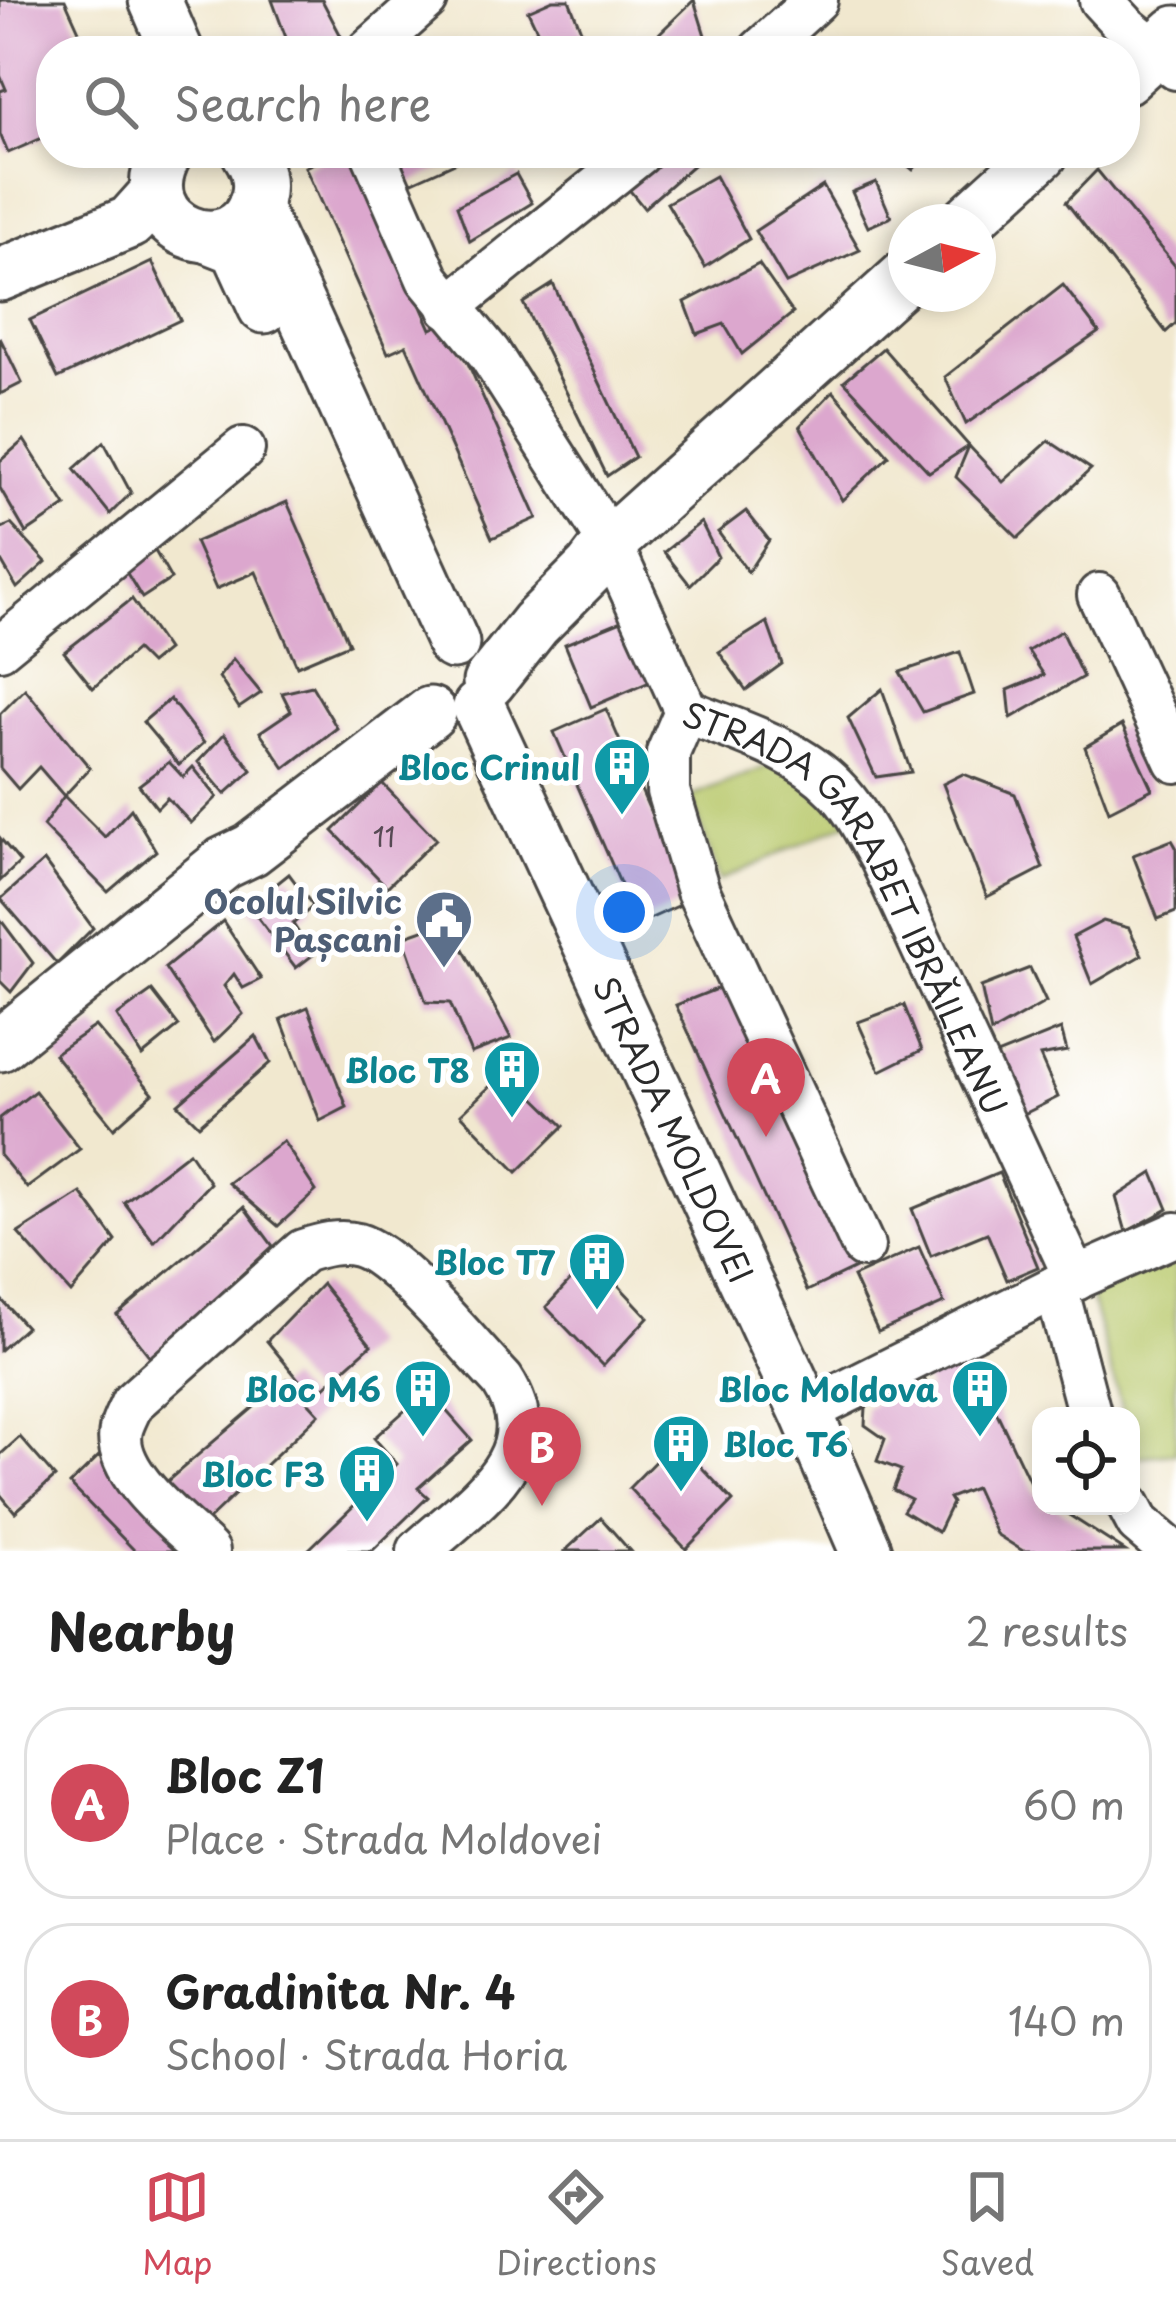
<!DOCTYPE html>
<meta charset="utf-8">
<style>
:root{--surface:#fff;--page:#f6f6f6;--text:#222;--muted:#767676;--line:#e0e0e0;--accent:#d1495b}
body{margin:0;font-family:"Playpen Sans",sans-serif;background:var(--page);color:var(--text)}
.controls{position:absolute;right:36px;bottom:36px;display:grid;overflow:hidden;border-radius:24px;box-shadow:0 6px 18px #0003}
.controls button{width:108px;height:108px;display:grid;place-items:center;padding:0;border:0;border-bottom:3px solid var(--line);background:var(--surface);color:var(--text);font:60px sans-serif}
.compass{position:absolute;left:888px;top:204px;width:108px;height:108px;border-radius:50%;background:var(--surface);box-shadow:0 6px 18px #0003;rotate:83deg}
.you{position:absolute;left:624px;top:912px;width:42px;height:42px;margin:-30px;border:9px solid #fff;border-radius:50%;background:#1a73e8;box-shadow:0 0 0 18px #1a73e833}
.badge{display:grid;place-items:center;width:78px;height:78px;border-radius:50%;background:var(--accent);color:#fff;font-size:39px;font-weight:700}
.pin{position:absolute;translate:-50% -99px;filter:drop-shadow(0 3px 6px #0008)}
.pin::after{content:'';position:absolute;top:63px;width:42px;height:36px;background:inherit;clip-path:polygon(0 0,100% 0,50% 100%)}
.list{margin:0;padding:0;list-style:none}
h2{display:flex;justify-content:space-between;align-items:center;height:156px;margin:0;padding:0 48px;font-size:51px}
h2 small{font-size:39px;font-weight:400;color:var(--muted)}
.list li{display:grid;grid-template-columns:78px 1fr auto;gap:36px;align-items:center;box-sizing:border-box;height:192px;margin:0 24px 24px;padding:0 24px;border:3px solid var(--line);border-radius:48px}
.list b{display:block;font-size:45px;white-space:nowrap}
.list p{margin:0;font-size:39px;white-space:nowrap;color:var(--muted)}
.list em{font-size:39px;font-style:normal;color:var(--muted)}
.icon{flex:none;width:66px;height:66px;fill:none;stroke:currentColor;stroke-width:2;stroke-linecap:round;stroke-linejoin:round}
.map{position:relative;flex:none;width:1176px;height:1551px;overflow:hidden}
.search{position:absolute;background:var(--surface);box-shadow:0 6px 18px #0003;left:36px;right:36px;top:36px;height:132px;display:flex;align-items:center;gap:30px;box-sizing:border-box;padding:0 42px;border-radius:48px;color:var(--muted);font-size:45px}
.sheet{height:588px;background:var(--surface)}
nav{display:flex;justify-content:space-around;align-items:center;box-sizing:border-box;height:168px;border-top:3px solid var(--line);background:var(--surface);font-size:33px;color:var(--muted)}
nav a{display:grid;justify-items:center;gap:6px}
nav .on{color:var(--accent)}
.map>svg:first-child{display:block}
.green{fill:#b8c86b;stroke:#727a4b;stroke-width:3}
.building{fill:#dca7ce}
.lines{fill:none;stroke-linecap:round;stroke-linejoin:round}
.minor-casing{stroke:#494744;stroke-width:48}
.major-casing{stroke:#494744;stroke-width:57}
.minor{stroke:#fff;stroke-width:42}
.major{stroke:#fff;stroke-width:51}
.labels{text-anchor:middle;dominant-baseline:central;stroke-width:10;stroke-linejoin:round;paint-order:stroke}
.number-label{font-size:27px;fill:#574a54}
.culture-label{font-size:33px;font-weight:bold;fill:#0d838f;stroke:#fff;text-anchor:end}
.service-label{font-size:33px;font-weight:bold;fill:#4e5e75;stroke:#fff;text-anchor:end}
.street-label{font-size:33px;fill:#2b2b2b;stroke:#fff}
</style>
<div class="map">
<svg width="1176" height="1551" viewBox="0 0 1176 1551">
<rect width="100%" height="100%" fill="#fff"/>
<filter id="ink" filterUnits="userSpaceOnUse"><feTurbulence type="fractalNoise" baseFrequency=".00833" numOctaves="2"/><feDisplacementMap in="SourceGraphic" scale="24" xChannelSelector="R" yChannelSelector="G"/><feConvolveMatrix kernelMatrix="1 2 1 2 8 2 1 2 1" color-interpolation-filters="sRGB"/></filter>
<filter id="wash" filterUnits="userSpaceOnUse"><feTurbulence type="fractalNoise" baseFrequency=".004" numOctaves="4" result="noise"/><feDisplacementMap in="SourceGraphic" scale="48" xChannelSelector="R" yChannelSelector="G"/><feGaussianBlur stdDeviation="2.7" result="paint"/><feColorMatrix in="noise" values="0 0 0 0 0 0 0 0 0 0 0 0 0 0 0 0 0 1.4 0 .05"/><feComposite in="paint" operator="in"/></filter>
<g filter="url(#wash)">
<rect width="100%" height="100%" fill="#f1e8cf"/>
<g class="green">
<path d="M778,762L850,821L720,881L691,797Z"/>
<path d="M1176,1261V1453L1136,1457L1131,1416H1124L1088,1288Z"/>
</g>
<g id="blocks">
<g class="building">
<path d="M0,0H65L88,51H51V134L8,153L0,134V91L6,89L0,75Z"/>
<path d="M272,0H322L342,38L328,51H291Z"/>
<path d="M553,0H569L589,50L547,51L528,11Z"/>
<path d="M694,0L707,42L700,51H641Z"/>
<path d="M337,153H353L431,329L449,321L537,518L492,538L406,345L388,353L305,167Z"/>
<path d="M393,153H477L408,184Z"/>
<path d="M664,153H707L644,208L627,187Z"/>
<path d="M892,153H927L913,170Z"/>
<path d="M1097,170L1176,267V323L1166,332L1066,202Z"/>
<path d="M516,174L532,203L470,241L457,206Z"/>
<path d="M715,176L749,239L705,267L667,203Z"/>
<path d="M876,182L891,217L868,227L852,192Z"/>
<path d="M823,186L860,250L786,283L755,231Z"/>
<path d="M152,262L180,320L58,378L30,320Z"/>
<path d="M759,264L793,313L742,354L724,324L697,334L685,302Z"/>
<path d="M553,284L635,457L607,476L523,303Z"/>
<path d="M1063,285L1099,332L966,424L945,377Z"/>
<path d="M0,338L22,383L0,394Z"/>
<path d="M883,348L969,446L929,472L844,381Z"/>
<path d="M833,391L889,456L842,500L800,426Z"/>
<path d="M24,440L66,506L26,533L0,488V461Z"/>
<path d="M1049,441L1091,469L1018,538L956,477L969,446L1003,482Z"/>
<path d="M104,442L131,493L110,514L74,469Z"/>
<path d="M287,502L349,644L297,666L256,572L216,589L195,542Z"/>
<path d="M746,511L769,540L748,572L718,532Z"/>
<path d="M701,522L718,557L690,585L664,552Z"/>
<path d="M11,524L46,562L17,588L0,559V529Z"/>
<path d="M155,551L171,579L142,598L125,570Z"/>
<path d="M132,599L167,650L150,664L136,650L93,688L64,652Z"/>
<path d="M631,617L657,679L591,707L565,644Z"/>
<path d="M767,622L782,664L746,690L719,652Z"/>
<path d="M1061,631L1083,677L1011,718L1008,690L1044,675L1028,651Z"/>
<path d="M960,652L974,694L923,712L900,672Z"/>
<path d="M233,659L261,693L239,708L219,677Z"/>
<path d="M312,686L337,728L285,768L260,732L291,711L282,693Z"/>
<path d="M25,689L90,768L64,796L39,767L18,789L0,768V714Z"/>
<path d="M882,689L911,772L876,777L848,718Z"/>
<path d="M170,699L204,743L179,765L143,722Z"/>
<path d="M606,709L689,901L638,924L554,732Z"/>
<path d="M1122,725L1152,789L1109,811L1085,747Z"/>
<path d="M224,734L252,770L225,794L198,762Z"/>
<path d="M169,762L183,777L193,767L217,797L191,823L167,798L157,808L139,785Z"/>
<path d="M963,774L1015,794L1043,868L987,897L943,784Z"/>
<path d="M382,783L436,839L387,887L333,831Z"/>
<path d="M64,796L105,837L131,809L156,851L108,892L43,826Z"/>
<path d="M0,838L20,862L0,881Z"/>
<path d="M1172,840L1176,847V912L1158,919L1133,855Z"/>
<path d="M44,861L93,928L57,964L1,899Z"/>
<path d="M289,874L313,906L293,924L313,955L296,968L249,906Z"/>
<path d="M0,919L33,963L11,992L0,981Z"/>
<path d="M223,921L261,979L243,988L234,974L224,986L243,1014L214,1042L165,968Z"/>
<path d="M448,921L511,1038L471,1053L450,1003L426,1002L403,937Z"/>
<path d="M1103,921L1129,928L1142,955L1092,984L1073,937Z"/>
<path d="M1030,968L1046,1002L991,1033L981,987Z"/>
<path d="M729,984L855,1268L807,1291L676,1005Z"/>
<path d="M152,991L179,1026L142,1056L117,1016Z"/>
<path d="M904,1005L922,1050L880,1071L858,1022Z"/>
<path d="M308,1007L347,1107L320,1121L281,1019Z"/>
<path d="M95,1026L153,1093L114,1128L54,1054Z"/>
<path d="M1061,1029L1067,1051L1040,1056L1058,1097L1022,1115L994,1056Z"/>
<path d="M256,1036L270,1063L199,1125L178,1104Z"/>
<path d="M507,1070L564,1126L517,1172L461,1114Z"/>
<path d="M35,1091L80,1149L27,1188L0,1155V1118Z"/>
<path d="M283,1141L316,1191L278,1226L228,1183Z"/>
<path d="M189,1152L210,1183L154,1242L124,1202Z"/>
<path d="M999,1173L1038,1267L1007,1280L987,1233L931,1256L912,1209Z"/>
<path d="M1153,1173L1168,1209L1126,1232L1116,1197Z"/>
<path d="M81,1193L116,1241L71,1293L18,1233Z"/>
<path d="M244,1207L273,1246L151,1358L117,1315Z"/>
<path d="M919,1247L944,1303L878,1332L853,1277Z"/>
<path d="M592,1257L648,1317L603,1366L546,1307Z"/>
<path d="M322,1284L371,1345L313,1397L267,1341Z"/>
<path d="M0,1298L26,1327L0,1350Z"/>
<path d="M968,1352L1035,1493L1041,1497V1506H1055L1125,1551H1023L996,1534L975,1488L949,1498L952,1503L938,1532L903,1511L911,1499L893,1490L901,1470L877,1461L885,1439L865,1425L866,1407L904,1388L910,1398L929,1389L922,1374Z"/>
<path d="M287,1379L319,1414L204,1524L165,1483Z"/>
<path d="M428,1390L472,1440L418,1488L428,1497L372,1551H307L397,1464L374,1438Z"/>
<path d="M20,1437L55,1477L15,1512L0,1494V1455Z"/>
<path d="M676,1440L733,1501L686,1549L629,1488Z"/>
<path d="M105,1450L190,1551H135L70,1484Z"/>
<path d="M601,1518L630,1551H565Z"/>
</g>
</g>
</g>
<g filter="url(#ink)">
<use href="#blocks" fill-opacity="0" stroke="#494744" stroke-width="3"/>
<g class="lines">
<g class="minor-casing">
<g id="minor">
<path d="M1101,0L1127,28L1176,68"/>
<path d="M369,51L426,0"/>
<path d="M760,51L816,0"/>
<path id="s1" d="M373,153L428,279L489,353L610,543L686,711C736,731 797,748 835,788C855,808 867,834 881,858L1076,1279"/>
<path d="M449,307L640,153"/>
<path d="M1099,595L1176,761"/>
<path d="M0,648L243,449"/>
<path d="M686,711L668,753V791L698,891L863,1246"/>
<path d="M1056,1287L1090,1416"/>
<path d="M806,1412L1056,1287L1176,1234"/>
<path d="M1129,1506L1138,1523L1171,1551"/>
<path d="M208,1551C179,1523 112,1473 121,1430C123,1421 129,1411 132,1403L303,1251C321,1245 339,1240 358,1245C397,1256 471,1348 502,1380C552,1457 471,1503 419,1551"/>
</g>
</g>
<g class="major-casing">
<g id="major">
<path d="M155,0L177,51"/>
<path d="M1125,78L1176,32"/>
<path d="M166,153C123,230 238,271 257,198C261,182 257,166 248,153"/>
<path d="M254,206L453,643"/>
<path d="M966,222L1042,153"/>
<path d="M209,237L237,248L264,307"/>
<path d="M0,275L130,222L156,193"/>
<path d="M489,682L535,624L591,568L610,543L906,276"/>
<path id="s2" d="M479,707L806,1412L866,1551"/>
<path d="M0,1045L224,863L251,850L430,713"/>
</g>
</g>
<use href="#minor" class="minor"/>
<use href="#major" class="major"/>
</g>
</g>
<defs>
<g id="building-pin" transform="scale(3)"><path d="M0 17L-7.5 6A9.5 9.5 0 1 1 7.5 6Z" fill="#0f9aa8" stroke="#fff"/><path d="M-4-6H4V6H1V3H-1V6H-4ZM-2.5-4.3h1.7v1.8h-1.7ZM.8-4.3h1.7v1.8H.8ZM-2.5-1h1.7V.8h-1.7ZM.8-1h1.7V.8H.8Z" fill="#fff"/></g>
<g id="civic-pin" transform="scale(3)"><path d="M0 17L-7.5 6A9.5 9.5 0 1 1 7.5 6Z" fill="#5c6f8a" stroke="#fff"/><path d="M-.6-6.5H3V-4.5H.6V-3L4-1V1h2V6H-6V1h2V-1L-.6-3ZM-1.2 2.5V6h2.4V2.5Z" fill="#fff"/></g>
</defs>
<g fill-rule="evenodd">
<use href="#building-pin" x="622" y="766"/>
<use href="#civic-pin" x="444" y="919"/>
<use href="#building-pin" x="512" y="1069"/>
<use href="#building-pin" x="597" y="1261"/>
<use href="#building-pin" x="423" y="1388"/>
<use href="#building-pin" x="980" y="1388"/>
<use href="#building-pin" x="681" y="1443"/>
<use href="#building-pin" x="367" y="1473"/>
</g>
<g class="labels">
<g class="number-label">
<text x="384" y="835">11</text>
</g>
<g class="culture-label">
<text x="580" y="766">Bloc Crinul</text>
<text x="470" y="1069">Bloc T8</text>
<text x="555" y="1261">Bloc T7</text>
<text x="381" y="1388">Bloc M6</text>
<text x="938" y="1388">Bloc Moldova</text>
<text x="723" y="1443" text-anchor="start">Bloc T6</text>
<text x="325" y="1473">Bloc F3</text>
</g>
<g class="service-label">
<text x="402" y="900">Ocolul Silvic<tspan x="402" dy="38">Pașcani</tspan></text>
</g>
<g class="street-label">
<text stroke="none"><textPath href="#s1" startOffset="909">STRADA GARABET IBRĂILEANU</textPath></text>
<text stroke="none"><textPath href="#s2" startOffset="465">STRADA MOLDOVEI</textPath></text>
</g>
</g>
</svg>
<div class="controls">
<button><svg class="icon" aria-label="locate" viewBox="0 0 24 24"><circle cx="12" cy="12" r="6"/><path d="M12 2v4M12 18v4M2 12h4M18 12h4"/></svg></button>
</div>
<svg class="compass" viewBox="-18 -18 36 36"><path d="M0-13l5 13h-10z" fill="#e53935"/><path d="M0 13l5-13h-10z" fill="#767676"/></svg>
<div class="you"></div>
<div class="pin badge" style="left:766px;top:1137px">A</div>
<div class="pin badge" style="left:542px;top:1506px">B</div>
<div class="search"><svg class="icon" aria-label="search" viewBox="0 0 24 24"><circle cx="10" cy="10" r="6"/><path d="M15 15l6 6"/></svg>Search here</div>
</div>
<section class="sheet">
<h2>Nearby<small>2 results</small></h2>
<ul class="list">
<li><span class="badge">A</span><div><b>Bloc Z1</b><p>Place · Strada Moldovei</p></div><em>60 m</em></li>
<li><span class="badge">B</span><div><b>Gradinita Nr. 4</b><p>School · Strada Horia</p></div><em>140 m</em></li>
</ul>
</section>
<nav>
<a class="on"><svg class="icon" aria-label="map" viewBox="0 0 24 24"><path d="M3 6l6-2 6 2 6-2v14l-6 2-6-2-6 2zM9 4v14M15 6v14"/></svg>Map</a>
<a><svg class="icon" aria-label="directions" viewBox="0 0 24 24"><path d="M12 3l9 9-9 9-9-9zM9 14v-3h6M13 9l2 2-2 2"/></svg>Directions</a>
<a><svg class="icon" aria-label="saved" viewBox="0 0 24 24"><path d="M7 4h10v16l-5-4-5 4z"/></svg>Saved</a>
</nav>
